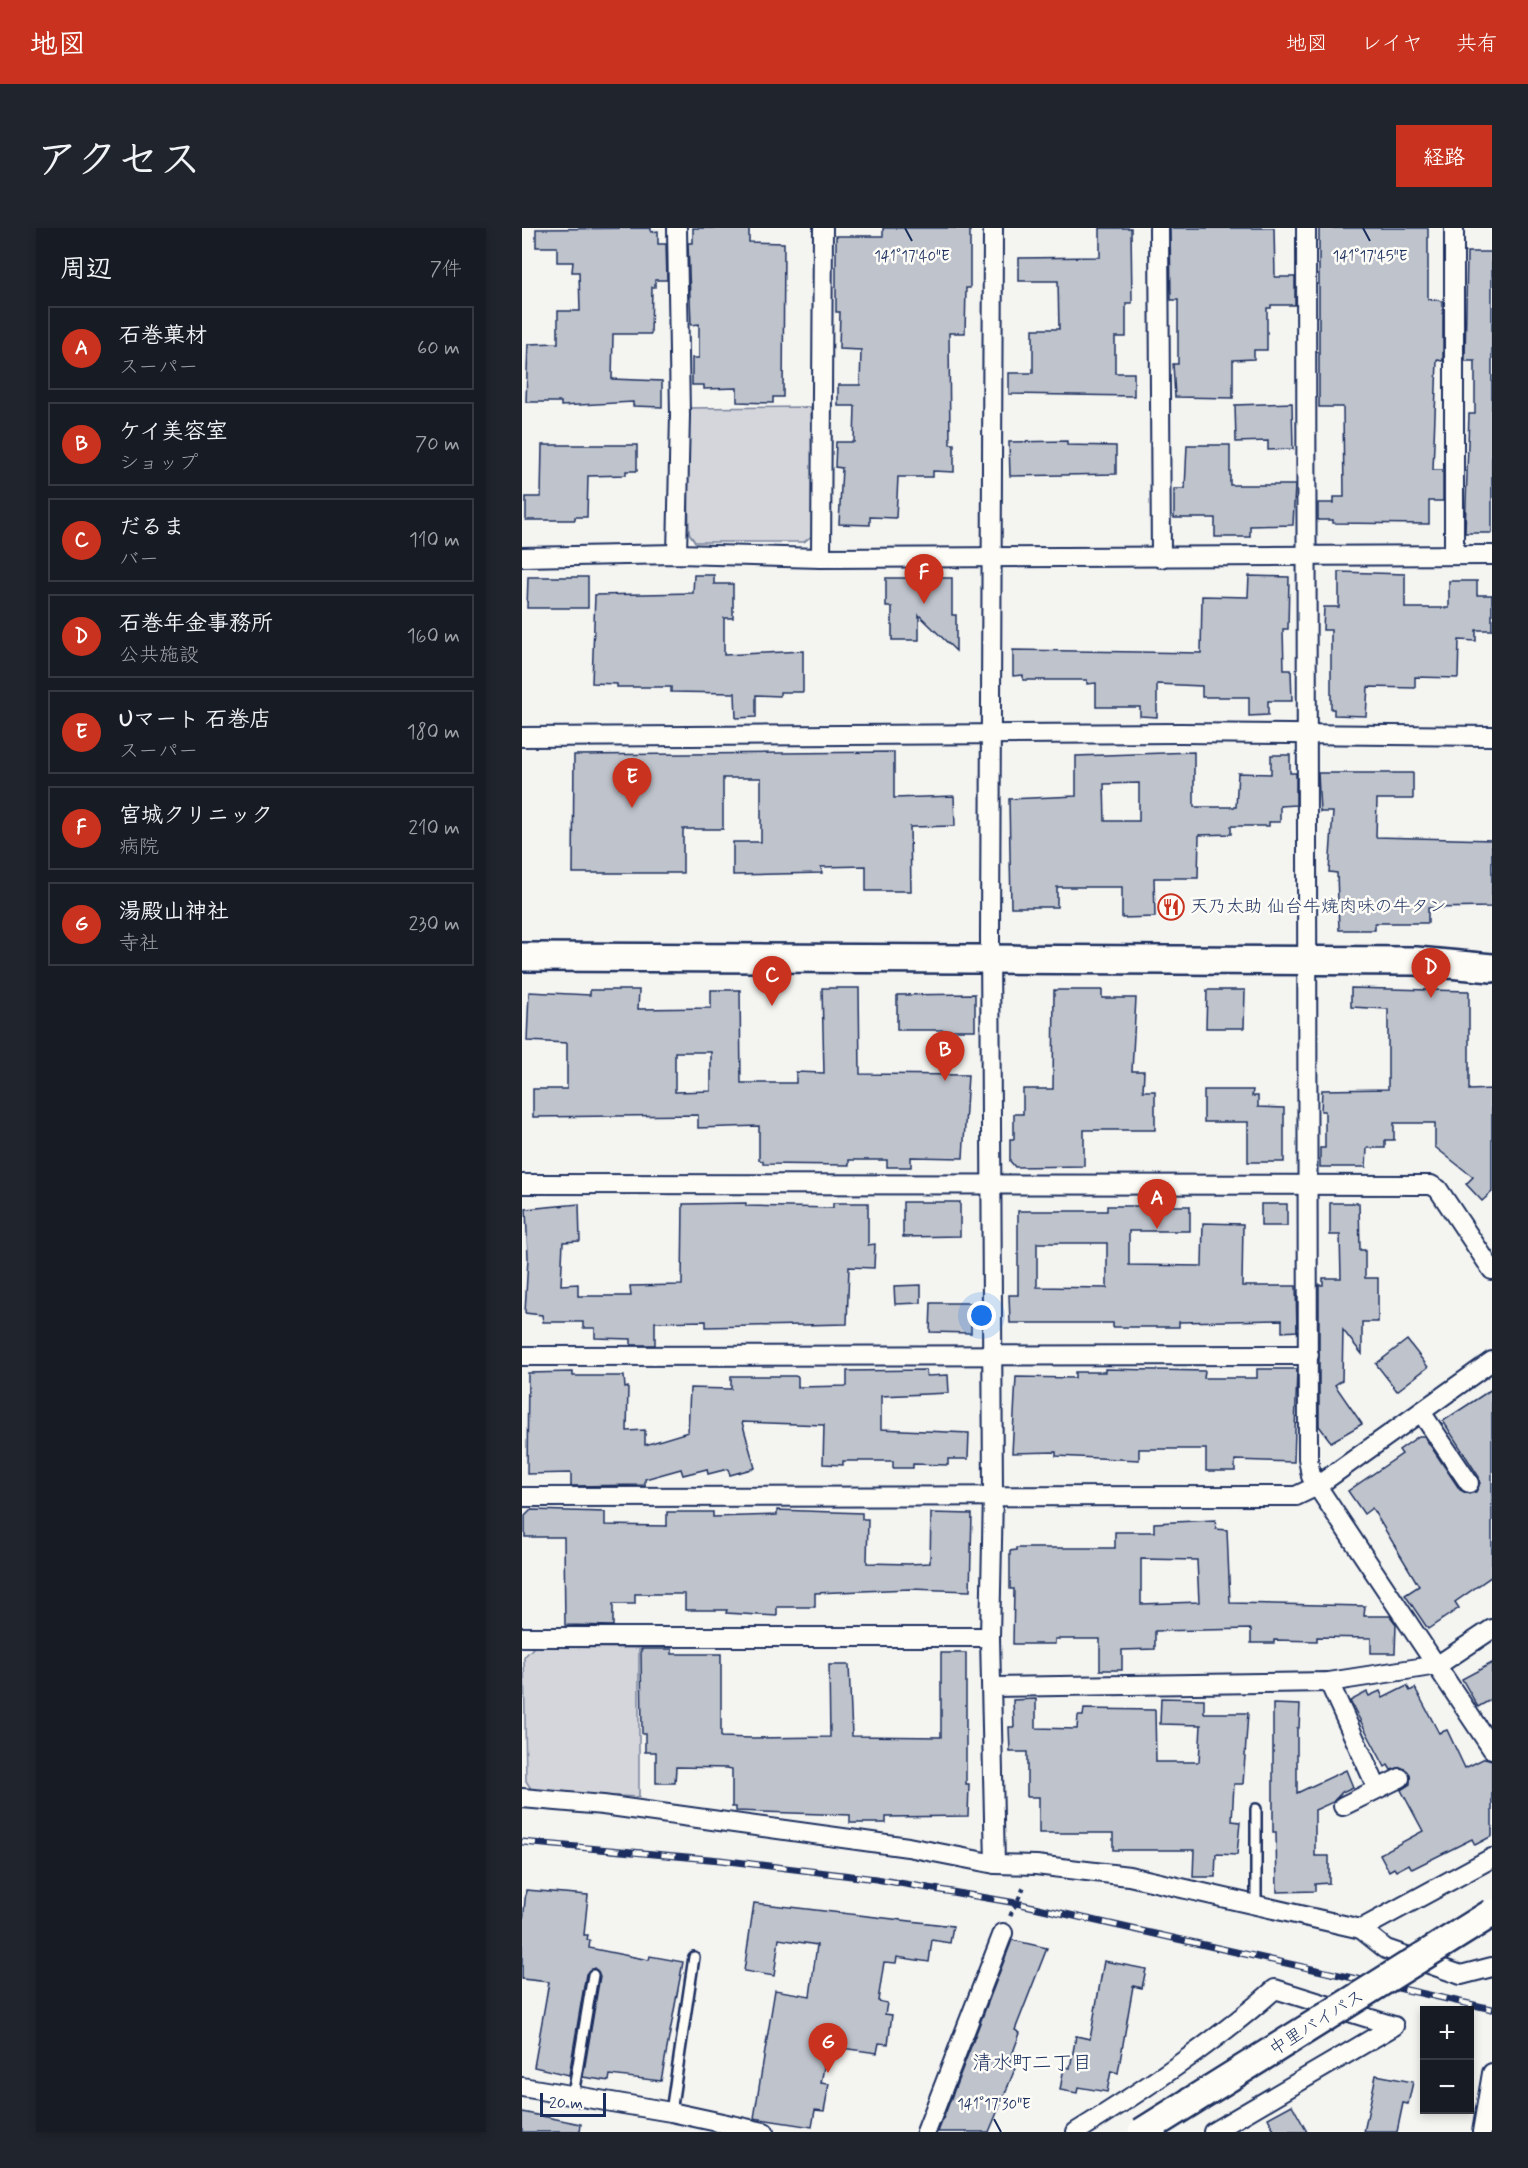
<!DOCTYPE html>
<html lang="ja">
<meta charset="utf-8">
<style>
:root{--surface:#171b24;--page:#20242c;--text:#f1f3f6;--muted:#9ea1a6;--line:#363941;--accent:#c8321e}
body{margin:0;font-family:Mynerve,"Klee One",sans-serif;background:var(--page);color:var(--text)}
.controls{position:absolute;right:18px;bottom:18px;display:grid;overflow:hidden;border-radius:0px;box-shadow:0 3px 9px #0003}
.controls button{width:54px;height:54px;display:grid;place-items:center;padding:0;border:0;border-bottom:2px solid var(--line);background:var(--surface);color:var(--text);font:30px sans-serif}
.scale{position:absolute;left:18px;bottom:15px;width:66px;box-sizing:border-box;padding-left:6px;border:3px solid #1b2f5e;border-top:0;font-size:16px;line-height:21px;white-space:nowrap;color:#1b2f5e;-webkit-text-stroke:4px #fdfcf7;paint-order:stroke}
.you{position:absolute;left:460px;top:1088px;width:21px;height:21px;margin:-15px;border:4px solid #fff;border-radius:50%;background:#1a73e8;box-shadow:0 0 0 9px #1a73e833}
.badge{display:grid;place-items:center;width:39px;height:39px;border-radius:50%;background:var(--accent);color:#fff;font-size:20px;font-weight:700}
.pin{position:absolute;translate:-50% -50px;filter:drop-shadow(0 2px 3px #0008)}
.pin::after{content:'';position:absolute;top:32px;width:21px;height:18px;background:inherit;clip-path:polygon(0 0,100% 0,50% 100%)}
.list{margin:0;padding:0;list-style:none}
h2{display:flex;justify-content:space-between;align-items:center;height:78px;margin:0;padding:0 24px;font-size:26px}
h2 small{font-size:20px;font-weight:400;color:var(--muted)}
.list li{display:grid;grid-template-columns:39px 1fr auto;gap:18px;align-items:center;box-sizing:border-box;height:84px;margin:0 12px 12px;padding:0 12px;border:2px solid var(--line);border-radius:0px}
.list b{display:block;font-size:22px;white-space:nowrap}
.list p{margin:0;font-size:20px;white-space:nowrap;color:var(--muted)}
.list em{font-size:20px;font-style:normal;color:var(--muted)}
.map{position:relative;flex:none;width:970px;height:1904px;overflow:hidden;border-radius:0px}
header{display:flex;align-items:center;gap:36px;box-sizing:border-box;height:84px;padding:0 30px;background:var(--accent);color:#fff}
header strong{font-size:28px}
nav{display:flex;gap:33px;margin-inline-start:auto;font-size:21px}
.intro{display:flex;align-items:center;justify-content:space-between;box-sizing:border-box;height:144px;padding:0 36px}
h1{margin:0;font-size:42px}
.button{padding:15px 27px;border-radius:0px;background:var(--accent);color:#fff;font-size:21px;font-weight:700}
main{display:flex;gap:36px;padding:0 36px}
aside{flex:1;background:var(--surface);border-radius:0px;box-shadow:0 3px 9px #0003}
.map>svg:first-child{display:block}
.green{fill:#d4d6db;stroke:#78829c;stroke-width:1.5}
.building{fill:#bfc3cc;stroke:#1b2f5e;stroke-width:1.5;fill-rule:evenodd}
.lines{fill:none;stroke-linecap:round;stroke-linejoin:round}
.lane-casing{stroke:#1b2f5e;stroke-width:14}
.street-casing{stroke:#1b2f5e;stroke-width:22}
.secondary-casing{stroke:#1b2f5e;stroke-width:32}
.path{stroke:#1b2f5e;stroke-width:4;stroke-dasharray:4.5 4.5;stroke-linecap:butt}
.lane{stroke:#fdfcf7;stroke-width:9}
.street{stroke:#fdfcf7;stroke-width:18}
.secondary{stroke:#fdfcf7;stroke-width:27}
.rail-casing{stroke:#1b2f5e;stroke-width:7}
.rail{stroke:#fdfcf7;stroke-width:4.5;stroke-dasharray:14;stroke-linecap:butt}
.secondary-bridge-casing{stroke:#1b2f5e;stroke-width:32;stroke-linecap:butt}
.secondary-bridge{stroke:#fdfcf7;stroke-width:27}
.ticks{fill:none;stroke:#1b2f5e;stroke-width:2}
.labels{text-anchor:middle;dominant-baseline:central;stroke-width:5;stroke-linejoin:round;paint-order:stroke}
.poi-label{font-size:18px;fill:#1b2f5e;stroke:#fdfcf7;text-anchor:start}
.street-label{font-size:18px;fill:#1b2f5e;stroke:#fdfcf7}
.neighbourhood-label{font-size:20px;fill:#1b2f5e;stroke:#fdfcf7}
.ticks-label{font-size:15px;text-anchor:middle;fill:#1b2f5e;stroke:#fdfcf7;stroke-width:5;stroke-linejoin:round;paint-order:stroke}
</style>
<header>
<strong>地図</strong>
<nav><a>地図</a><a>レイヤ</a><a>共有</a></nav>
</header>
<div class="intro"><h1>アクセス</h1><a class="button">経路</a></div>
<main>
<aside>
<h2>周辺<small>7件</small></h2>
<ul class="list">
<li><span class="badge">A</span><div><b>石巻菓材</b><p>スーパー</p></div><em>60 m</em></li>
<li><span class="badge">B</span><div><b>ケイ美容室</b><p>ショップ</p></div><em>70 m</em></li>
<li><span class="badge">C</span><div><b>だるま</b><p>バー</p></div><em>110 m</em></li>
<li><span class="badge">D</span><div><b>石巻年金事務所</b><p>公共施設</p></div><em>160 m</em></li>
<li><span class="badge">E</span><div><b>Uマート 石巻店</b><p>スーパー</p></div><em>180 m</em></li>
<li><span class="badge">F</span><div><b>宮城クリニック</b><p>病院</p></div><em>210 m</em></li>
<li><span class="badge">G</span><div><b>湯殿山神社</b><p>寺社</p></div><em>230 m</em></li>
</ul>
</aside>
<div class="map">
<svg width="970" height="1904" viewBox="0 0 970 1904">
<rect width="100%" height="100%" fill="#f4f4f1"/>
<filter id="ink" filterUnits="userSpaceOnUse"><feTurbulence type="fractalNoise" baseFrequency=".0167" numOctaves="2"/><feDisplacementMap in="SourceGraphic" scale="12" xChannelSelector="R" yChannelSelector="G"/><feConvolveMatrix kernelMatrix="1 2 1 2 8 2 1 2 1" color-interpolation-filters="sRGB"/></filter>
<g filter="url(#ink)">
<g class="green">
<path d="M289,179L291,307L282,314H173L167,305L165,180Z"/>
<path d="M12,1419L117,1420V1569L11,1564L4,1553L2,1429Z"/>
</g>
<g class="building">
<path d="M129,0V4L136,3V16H144L145,52H133V59H130L129,106H91L90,151L140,153V179L111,178V174L39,178V174H4L6,116L36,115V83H58L57,44H50L51,34H35V19H14V1Z"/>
<path d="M171,0H227V14L262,15L261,169H251V175L215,174V160L182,161V157H170V130H177V96L169,97L166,15H171Z"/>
<path d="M361,0H448V60H444L443,105H427L428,216H432V244L411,243V249H376L374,290L348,289V297L317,296L320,240L313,239L314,214H332L333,178H316V157H338L339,122L317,121L318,84H314V8H361Z"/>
<path d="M578,0H609L610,75H604V109H593V145H612V168L487,166V145H511V101H537L536,53H497V30L578,29Z"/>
<path d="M648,0H752L753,49H773V77H749V80H745V122H732V131L711,132V170L653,169L651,136H656V72H649Z"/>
<path d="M797,0H906V71L921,73V133L915,132L911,242H921V273H907V296L811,295V292H796V275H812V269H822L821,179H797Z"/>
<path d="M945,24H970V305H943L947,186H953V133H943Z"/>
<path d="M770,175L771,221L746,222V213L714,214L713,177Z"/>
<path d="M545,213V217L594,218V246L488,248L487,214Z"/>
<path d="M20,217H115V243H104V247L66,248L65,289H53V292H4V269H19Z"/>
<path d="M665,217H708V257H773L771,297L728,298V309H693V290H652V261H663Z"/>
<path d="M817,344L883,346V380H927V353H955V367H970V402H954V413L937,412L936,450L893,449V460L846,459L844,488L812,487V481H809V402H801L802,379H817Z"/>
<path d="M172,347H192V356H211V390H202V427L281,423V464H258V468L234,467V489L214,490L213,465L149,464V459H95V456L70,455L73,367L171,365Z"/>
<path d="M727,348L767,349L766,401H761L762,442H769L770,473H746V487L727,488V469H680V458L635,456V489L618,488V479H574V455L565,456V452H501V447L491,448V422L679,425L680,368L726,369Z"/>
<path d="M6,349H66V380H5Z"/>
<path d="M364,350H430V387H434V423L397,387V412H370V379H364Z"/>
<path d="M372,524V570L432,568L433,598L388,599L389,663H344V638L299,639L300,645L211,647V614H239V550H201V601H161V645H51L52,527Z"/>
<path d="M672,524V579H714L716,545L749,546V527H768V545H774V577L758,578V594H747V598H709V606L677,607L676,650H632L633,689L600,690V659H535V679H489L487,571L554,568V528ZM617,555V593H583L582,556Z"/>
<path d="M796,545H891V571H855L854,609L970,612V679L906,680V695H853V702H817L815,645L807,644L811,584H798Z"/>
<path d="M300,760H337L338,846L446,847L441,930L389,929V939H365V932H327V937L241,936V933L237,932V898L176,900V887L11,889V861H45V815L5,813L7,764L68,767V762H117L116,781L189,780V762H218L219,855H274V844L302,845ZM153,824H189V863L153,864Z"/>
<path d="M829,760L947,763V862L970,861V964L960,973L944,956L951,949L913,919V895H872V912H863V920H845L844,939H798V920H803V883H799L800,862L866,861V781L829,779Z"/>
<path d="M532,762H580V770H614L610,843H622L621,863H633V902H562V938L493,939L488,933V911H492V886H501V861H531Z"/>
<path d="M685,762H723L722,800H684Z"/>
<path d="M453,766V802H375V767Z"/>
<path d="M682,862H731L730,868H736V879L762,880V934H726V894H682Z"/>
<path d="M381,974H438V1008L381,1009Z"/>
<path d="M224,975V978L311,980V975H346V1017L353,1016L352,1040L327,1039L325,1096L184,1099V1093L133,1094V1117H109V1111L73,1110V1100H61V1094H21L20,1087L3,1085L6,1030L4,981L57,976L58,1013L41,1014L39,1057L56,1056V1068H109L108,1058L160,1057L161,976Z"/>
<path d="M808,975H837L838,1022H843V1050H856V1094H840V1126L821,1102L820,1152L813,1157L840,1196L809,1214L797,1198V1057H801V1050H819L818,1007H808Z"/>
<rect x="739" y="976" width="26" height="22"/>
<path d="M585,978H668V1003H607V1037L680,1038L681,995L721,996L720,1058H774L775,1103L760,1104V1092L657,1094V1099H591V1095H488L487,1067H496V983H585ZM515,1015H585V1060L515,1059Z"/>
<path d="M399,1057V1075L373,1076L372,1058Z"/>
<path d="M409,1075H449V1105L408,1104Z"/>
<path d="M885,1112L906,1139L875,1163L854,1136Z"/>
<path d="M583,1141L683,1143L682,1150H735V1141H775L772,1234L713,1232V1243H684V1221H617V1232L534,1228V1224L490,1225L494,1149L553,1150V1144H583Z"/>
<path d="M404,1142L405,1148L426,1147L427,1165L359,1168V1201L447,1205L446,1231H426V1237L391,1236V1240H371V1233H321V1237L301,1236L302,1197L220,1194L233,1240L208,1247L206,1241L186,1246L185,1241L161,1247L159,1241L123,1251V1257L49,1258V1245L5,1246L6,1145L51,1144V1148H102L103,1160L106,1159L105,1203L123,1202V1217L166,1204L168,1160L209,1161V1148H273L276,1149V1159L325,1158V1143Z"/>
<path d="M970,1161V1348L933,1374L937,1380L906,1401L883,1367L897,1358L850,1280L842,1286L826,1263L880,1226L877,1222L897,1208H902L938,1262L947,1266L954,1264L958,1255L957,1249L921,1193Z"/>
<path d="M9,1282L83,1284V1297L145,1298V1284H191V1289L255,1287V1282L340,1285V1291H346L345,1335L387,1336L408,1335L409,1285L450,1286L448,1363L388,1361L293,1365V1379H255V1388L204,1385L205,1382H163V1366H113V1376H91V1398L43,1397L42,1309H3V1288Z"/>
<path d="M693,1292L694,1301L705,1302L708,1375L843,1378L842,1388H868L874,1396L873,1425H849V1410L795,1409V1413L752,1412V1415H729V1401L633,1403V1421L600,1422V1442H578V1411H533V1416H491L492,1361H488V1323L494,1322V1320H593V1304H632V1295ZM619,1331L675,1332L677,1374L619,1376Z"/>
<path d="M119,1421H150V1426H199V1509L230,1510L308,1509L307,1437H327L330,1508L419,1509V1425H444V1556H447L446,1588L364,1589V1595H328V1587L214,1583V1579H210V1541L205,1540L154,1539L153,1555H134V1524H123V1506H120Z"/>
<path d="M970,1435V1471L956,1479L940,1451Z"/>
<path d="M885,1458L888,1463L893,1460L917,1505L925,1502L943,1540L963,1530L970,1532V1608L953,1617L950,1611L890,1641L887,1636L874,1643L872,1640L867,1643L858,1626L901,1603L879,1562L888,1556V1546L879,1539L869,1542L866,1537L863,1539L828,1473L845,1464L847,1468L858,1463L861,1470Z"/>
<path d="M639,1470L682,1471V1485H726L721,1556H712L710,1593L718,1594L715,1627L694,1626L693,1649H671L672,1622H591V1605H517V1569H505V1524H488L487,1499H492L491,1472L514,1471V1500L555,1501L556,1488H561L562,1481L633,1482L634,1534H677L679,1497L638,1496Z"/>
<path d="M751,1476L778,1477L777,1500H775V1565L824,1542L831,1559L820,1564L811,1574L793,1582V1628H807V1655L793,1656V1663L755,1664L754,1604H751Z"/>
<path d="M4,1662L66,1667L62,1707H66L65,1712H68L67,1720L127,1732L128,1728L161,1734L139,1853L88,1847L87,1853L61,1849L78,1748L72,1740L64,1746L47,1847L12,1839L27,1754L0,1751V1704Z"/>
<path d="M232,1675L431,1698L428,1715L410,1712L407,1734L375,1729L374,1735L362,1734L356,1773L365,1775L363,1786L370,1787L366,1816L357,1815L355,1825L306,1818L299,1855L307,1856L302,1883L293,1882L290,1899L232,1890L253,1762L288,1768L295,1717L257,1711L252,1748L222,1743Z"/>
<path d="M490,1712L525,1720L493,1802L498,1805L486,1838L493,1841L467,1904H416Z"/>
<path d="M582,1733L624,1741L620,1760L611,1758L596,1845L589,1843L585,1864L556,1859L555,1865L538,1862L542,1839L548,1840L554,1808L568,1811Z"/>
<path d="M854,1847L891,1854L886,1876L881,1875L875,1904H842Z"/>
<path d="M770,1877L785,1904H753L746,1890Z"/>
<path d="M0,1884L59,1896L58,1904H0Z"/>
</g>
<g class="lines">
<g class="lane-casing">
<g id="lane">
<path d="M734,1581V1677"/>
<path d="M51,1867L71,1747"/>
<path d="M149,1884L172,1729"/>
</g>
</g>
<g class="street-casing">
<g id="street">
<path d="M155,0L158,187L155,326"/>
<path d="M471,0L468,710L471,1267L468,1409L473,1636"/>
<path d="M637,0L639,330"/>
<path d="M784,0L786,1230L789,1248L795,1258L970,1521"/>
<path d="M932,0V327"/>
<path d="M0,329L155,326L299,330L970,327"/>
<path d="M299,330L301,0"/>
<path d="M0,509L659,505L970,508"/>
<path d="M0,956L909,957L916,961L970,1042"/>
<path d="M0,1128L787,1127"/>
<path d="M899,1184L947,1255"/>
<path d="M0,1269L774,1268L795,1258L970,1133"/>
<path d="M0,1409H468"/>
<path d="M807,1454L855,1560"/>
<path d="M471,1459L807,1454L916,1437L970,1401"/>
<path d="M0,1570L81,1577L386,1619L473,1636L514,1637L607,1648L839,1701L970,1630"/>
<path d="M821,1578L878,1550"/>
<path d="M839,1701L864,1721L939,1747L970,1739"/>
<path d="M0,1859L149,1884L242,1904"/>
<path d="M404,1904L481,1705"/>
<path d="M554,1904C623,1861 692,1815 753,1761L872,1798L691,1904"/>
<path d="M960,1904L970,1845"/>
</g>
</g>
<g class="secondary-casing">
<path id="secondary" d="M0,729L894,733L970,740"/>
</g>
<path class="path" d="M488,1688L503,1657"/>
<use href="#lane" class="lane"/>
<use href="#street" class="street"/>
<use href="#secondary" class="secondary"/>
<g class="rail-casing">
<path id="rail" d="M0,1614L198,1632L354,1651L494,1675L970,1781"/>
</g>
<use href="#rail" class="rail"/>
<g class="secondary-bridge-casing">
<path id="secondary-bridge" d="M620,1904L970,1685"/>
</g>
<use href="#secondary-bridge" class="secondary-bridge"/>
</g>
</g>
<path class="ticks" d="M383,0L390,13M841,0L848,13M472,1891L479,1904"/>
<defs>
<g id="restaurant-ring" transform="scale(1.35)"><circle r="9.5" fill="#fdfcf7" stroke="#c8321e" stroke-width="1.5"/><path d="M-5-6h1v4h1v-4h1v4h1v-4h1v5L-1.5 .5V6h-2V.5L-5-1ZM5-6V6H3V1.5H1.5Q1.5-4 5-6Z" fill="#c8321e"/></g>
</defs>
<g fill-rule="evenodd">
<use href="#restaurant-ring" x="649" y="679"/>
</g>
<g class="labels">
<g class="poi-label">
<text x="668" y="679">天乃太助 仙台牛焼肉味の牛タン</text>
</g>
<g class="street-label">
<text transform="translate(795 1795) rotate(-32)">中里バイパス</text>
</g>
<g class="neighbourhood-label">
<text x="510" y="1835">清水町二丁目</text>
</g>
</g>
<g class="ticks-label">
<text x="390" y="33">141°17'40"E</text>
<text x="848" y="33">141°17'45"E</text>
<text x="472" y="1881">141°17'30"E</text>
</g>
</svg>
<div class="controls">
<button>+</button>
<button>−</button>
</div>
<div class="scale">20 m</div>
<div class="you"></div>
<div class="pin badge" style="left:635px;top:1001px">A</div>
<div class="pin badge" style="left:423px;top:853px">B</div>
<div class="pin badge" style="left:250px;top:778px">C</div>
<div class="pin badge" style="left:909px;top:770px">D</div>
<div class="pin badge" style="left:110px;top:580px">E</div>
<div class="pin badge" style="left:402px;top:376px">F</div>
<div class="pin badge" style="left:306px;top:1845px">G</div>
</div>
</main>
